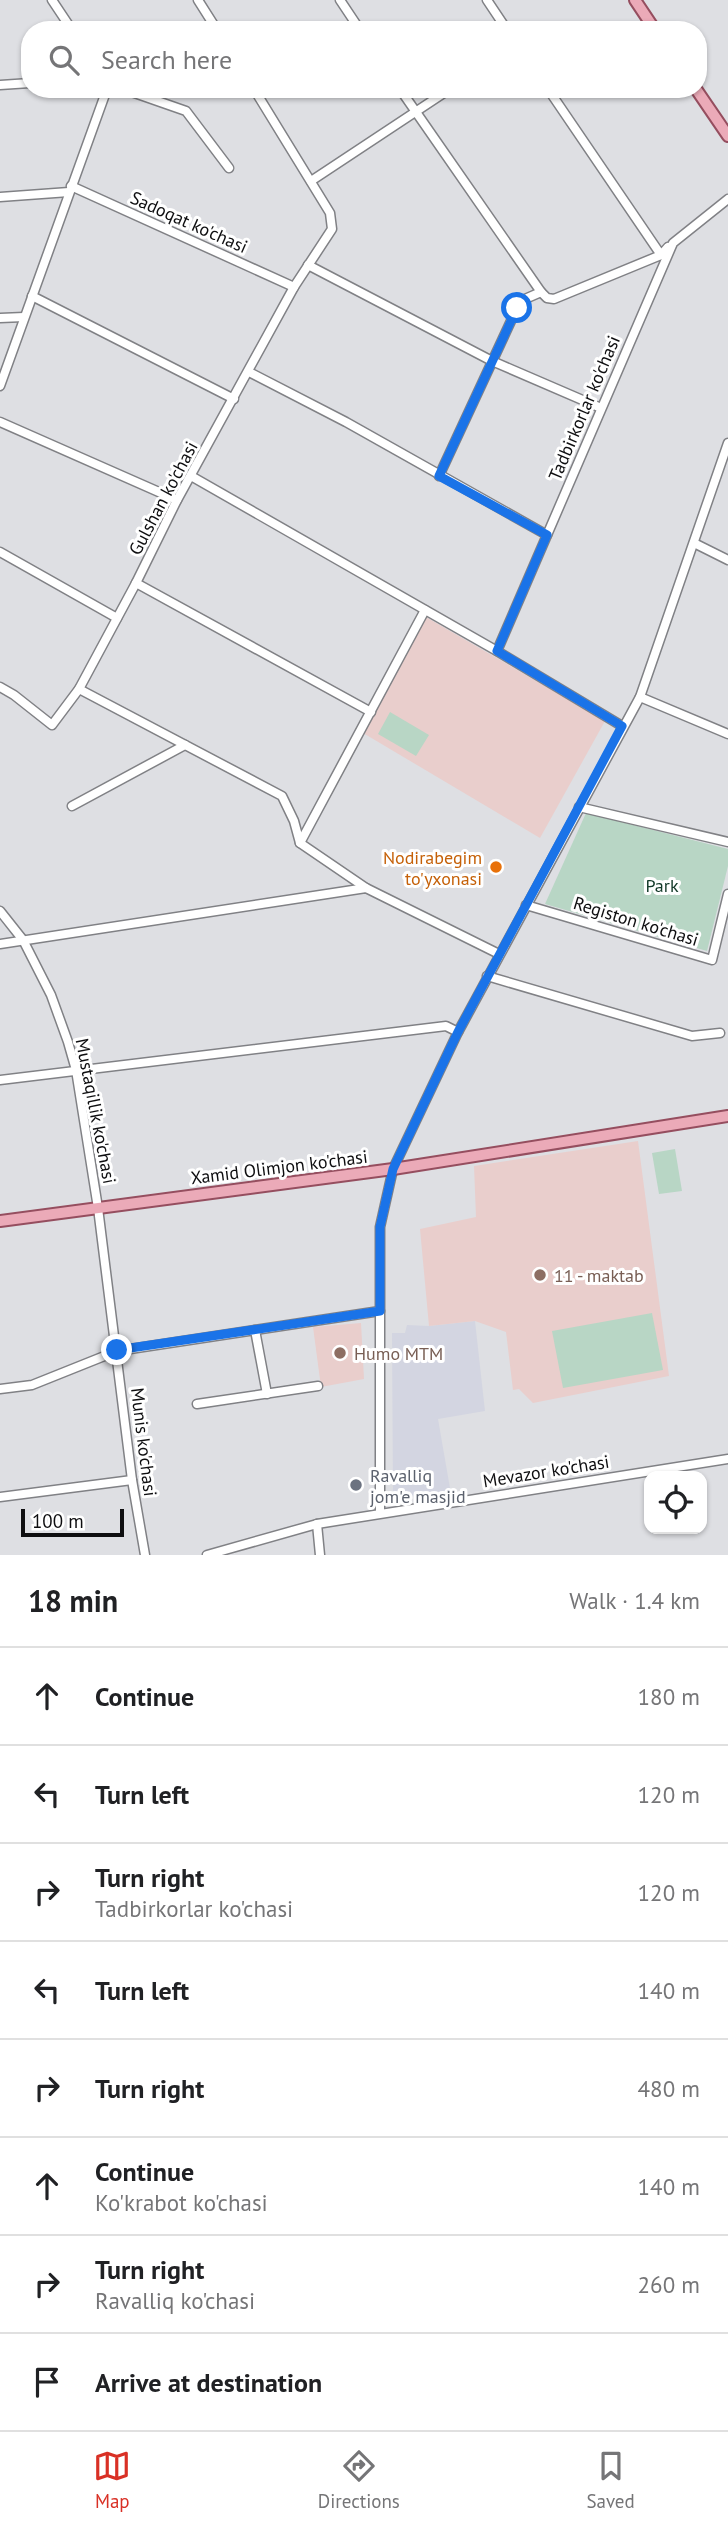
<!DOCTYPE html>
<meta charset="utf-8">
<style>
:root{--surface:#fff;--page:#f2f2f2;--text:#202124;--muted:#757577;--line:#e0e0e0;--accent:#d93025}
body{margin:0;font-family:"PT Sans",sans-serif;background:var(--page);color:var(--text)}
.controls{position:absolute;right:21px;bottom:21px;display:grid;overflow:hidden;border-radius:14px;box-shadow:0 2px 5px #0004}
.controls button{width:63px;height:63px;display:grid;place-items:center;padding:0;border:0;border-bottom:2px solid var(--line);background:var(--surface);color:var(--text);font:35px sans-serif}
.scale{position:absolute;left:21px;bottom:18px;width:103px;box-sizing:border-box;padding-left:7px;border:4px solid #0e0e10;border-top:0;font-size:19px;line-height:24px;white-space:nowrap;color:#0e0e10;-webkit-text-stroke:5px #fff;paint-order:stroke}
.stop{position:absolute;width:21px;height:21px;margin:-16px;border:5px solid #1a73e8;border-radius:50%;background:#fff}
.stop.end{background:#1a73e8;border-color:#fff;box-shadow:0 2px 7px #0008}
.list{margin:0;padding:0;list-style:none}
h2{display:flex;justify-content:space-between;align-items:center;height:91px;margin:0;padding:0 28px;font-size:30px}
h2 small{font-size:23px;font-weight:400;color:var(--muted)}
.list li{display:grid;grid-template-columns:46px 1fr auto;gap:21px;align-items:center;box-sizing:border-box;height:98px;padding:0 28px;border-top:2px solid var(--line)}
.list b{display:block;font-size:26px;white-space:nowrap}
.list p{margin:0;font-size:23px;white-space:nowrap;color:var(--muted)}
.list em{font-size:23px;font-style:normal;color:var(--muted)}
.icon{flex:none;width:38px;height:38px;fill:none;stroke:currentColor;stroke-width:2;stroke-linecap:round;stroke-linejoin:round}
.map{position:relative;flex:none;width:728px;height:1555px;overflow:hidden}
.search{position:absolute;background:var(--surface);box-shadow:0 2px 5px #0004;left:21px;right:21px;top:21px;height:77px;display:flex;align-items:center;gap:18px;box-sizing:border-box;padding:0 24px;border-radius:28px;color:var(--muted);font-size:26px}
.sheet{height:875px;background:var(--surface)}
nav{display:flex;justify-content:space-around;align-items:center;box-sizing:border-box;height:98px;border-top:2px solid var(--line);background:var(--surface);font-size:19px;color:var(--muted)}
nav a{display:grid;justify-items:center;gap:4px}
nav .on{color:var(--accent)}
.map>svg:first-child{display:block}
.built{fill:#d3d5e1}
.education{fill:#e9cecc}
.green{fill:#b8d6c5}
.lines{fill:none;stroke-linecap:round;stroke-linejoin:round}
.minor-casing{stroke:#808185;stroke-width:11}
.major-casing{stroke:#954e5f;stroke-width:14}
.minor{stroke:#fff;stroke-width:8}
.major{stroke:#ebaab8;stroke-width:10}
.route{stroke:#1a73e8;stroke-width:9}
.food-dot{fill:#e8710a;stroke:#fff;stroke-width:2.5}
.education-dot{fill:#8d6e63;stroke:#fff;stroke-width:2.5}
.worship-dot{fill:#6b7280;stroke:#fff;stroke-width:2.5}
.labels{text-anchor:middle;dominant-baseline:central;stroke-width:6;stroke-linejoin:round;paint-order:stroke}
.street-label{font-size:18px;fill:#0e0e10;stroke:#fff}
.food-label{font-size:18px;fill:#c56008;stroke:#fff;text-anchor:end}
.park-label{font-size:18px;fill:#123928;stroke:#fff}
.education-label{font-size:18px;fill:#785e54;stroke:#fff;text-anchor:start}
.worship-label{font-size:18px;fill:#5b616d;stroke:#fff;text-anchor:start}
</style>
<div class="map">
<svg width="728" height="1555" viewBox="0 0 728 1555">
<rect width="100%" height="100%" fill="#dedfe3"/>
<path class="built" d="M475,1321L485,1411L438,1419L451,1494L393,1498L392,1333H405L407,1325L429,1326Z"/>
<g class="education">
<path d="M426,617L605,721L540,838L363,733Z"/>
<path d="M638,1141L669,1376L533,1403L519,1389L513,1390L506,1332L475,1321L429,1326L420,1229L476,1217L474,1166Z"/>
<path d="M361,1323L364,1379L321,1387L313,1327Z"/>
</g>
<g class="green">
<path d="M390,712L429,735L416,756L378,734Z"/>
<path d="M586,813L728,849V866L707,951L545,904Z"/>
<path d="M675,1149L682,1191L659,1194L652,1153Z"/>
<path d="M652,1313L663,1370L563,1388L552,1331Z"/>
</g>
<g class="lines">
<g class="minor-casing">
<g id="minor">
<path d="M52,0L72,30"/>
<path d="M198,0L217,30"/>
<path d="M340,0L360,30"/>
<path d="M487,0L507,30"/>
<path d="M0,85L30,83"/>
<path d="M123,89L186,111L229,168"/>
<path d="M400,89L541,292L525,299L517,308L439,476"/>
<path d="M548,89L661,255L668,247"/>
<path d="M311,181L450,89"/>
<path d="M71,186L294,287"/>
<path d="M0,197L69,192"/>
<path d="M308,265L492,361L601,408"/>
<path d="M541,292L547,298L554,299L661,255"/>
<path d="M32,296L234,399"/>
<path d="M0,318L24,317"/>
<path d="M249,372L346,422L547,535"/>
<path d="M0,386L107,89"/>
<path d="M0,422L177,500"/>
<path d="M191,476L497,651L622,726"/>
<path d="M694,543L728,560"/>
<path d="M0,552L117,618"/>
<path d="M136,583L371,712"/>
<path d="M497,651L673,243L728,199"/>
<path d="M0,687L14,695L52,725L79,689L136,583L177,500L294,287L332,229L330,213L254,89"/>
<path d="M79,689L282,796L294,821L300,843L366,888"/>
<path d="M640,697L728,734"/>
<path d="M72,806L185,745"/>
<path d="M579,807L728,842"/>
<path d="M300,843L425,610"/>
<path d="M526,905L712,960L728,894"/>
<path d="M0,911L23,940L51,995L68,1042L76,1070L98,1208L132,1480L145,1555"/>
<path d="M0,944L366,888L499,954"/>
<path d="M487,976L692,1036L720,1033"/>
<path d="M0,1080L446,1026L458,1032"/>
<path d="M255,1330L267,1394"/>
<path d="M0,1389L32,1385L117,1351L380,1311"/>
<path d="M197,1404L318,1386"/>
<path d="M0,1497L132,1480"/>
<path d="M380,1513V1227L393,1169L458,1032L640,697L728,443"/>
<path d="M317,1524L320,1555"/>
<path d="M207,1555L317,1524L728,1459"/>
</g>
</g>
<g class="major-casing">
<g id="major">
<path d="M635,0L655,30"/>
<path d="M696,89L728,136"/>
<path d="M0,1221L393,1169L728,1116"/>
</g>
</g>
<use href="#minor" class="minor"/>
<use href="#major" class="major"/>
</g>
<g class="lines">
<path class="route" d="M117,1350L380,1311V1227L393,1169L458,1032L622,726L497,651L547,535L439,476L517,308"/>
</g>
<circle class="food-dot" cx="496" cy="867" r="7"/>
<g class="education-dot">
<circle cx="540" cy="1275" r="7"/>
<circle cx="340" cy="1353" r="7"/>
</g>
<circle class="worship-dot" cx="356" cy="1485" r="7"/>
<g class="labels">
<g class="street-label">
<text transform="translate(189 222) rotate(24)">Sadoqat ko'chasi</text>
<text transform="translate(584 408) rotate(-67)">Tadbirkorlar ko'chasi</text>
<text transform="translate(163 498) rotate(-62)">Gulshan ko'chasi</text>
<text transform="translate(636 921) rotate(17)">Registon ko'chasi</text>
<text transform="translate(96 1111) rotate(79)">Mustaqillik ko'chasi</text>
<text transform="translate(279 1167) rotate(-7)">Xamid Olimjon ko'chasi</text>
<text transform="translate(144 1442) rotate(83)">Munis ko'chasi</text>
<text transform="translate(546 1471) rotate(-9)">Mevazor ko'chasi</text>
</g>
<g class="food-label">
<text x="482" y="857">Nodirabegim<tspan x="482" dy="21">to'yxonasi</tspan></text>
</g>
<g class="park-label">
<text x="662" y="885">Park</text>
</g>
<g class="education-label">
<text x="554" y="1275">11 - maktab</text>
<text x="354" y="1353">Humo MTM</text>
</g>
<g class="worship-label">
<text x="370" y="1475">Ravalliq<tspan x="370" dy="21">jom'e masjid</tspan></text>
</g>
</g>
</svg>
<div class="controls">
<button><svg class="icon" aria-label="locate" viewBox="0 0 24 24"><circle cx="12" cy="12" r="6"/><path d="M12 2v4M12 18v4M2 12h4M18 12h4"/></svg></button>
</div>
<div class="scale">100 m</div>
<div class="stop" style="left:517px;top:308px"></div>
<div class="stop end" style="left:117px;top:1350px"></div>
<div class="search"><svg class="icon" aria-label="search" viewBox="0 0 24 24"><circle cx="10" cy="10" r="6"/><path d="M15 15l6 6"/></svg>Search here</div>
</div>
<section class="sheet">
<h2>18 min<small>Walk · 1.4 km</small></h2>
<ul class="list">
<li><svg class="icon" aria-label="ahead" viewBox="0 0 24 24"><path d="M12 20V5M6 11l6-6 6 6"/></svg><div><b>Continue</b></div><em>180 m</em></li>
<li><svg class="icon" aria-label="left" viewBox="0 0 24 24"><path d="M17 20v-9H6M10 6l-5 5 5 5"/></svg><div><b>Turn left</b></div><em>120 m</em></li>
<li><svg class="icon" aria-label="right" viewBox="0 0 24 24"><path d="M7 20v-9h11M14 6l5 5-5 5"/></svg><div><b>Turn right</b><p>Tadbirkorlar ko'chasi</p></div><em>120 m</em></li>
<li><svg class="icon" aria-label="left" viewBox="0 0 24 24"><path d="M17 20v-9H6M10 6l-5 5 5 5"/></svg><div><b>Turn left</b></div><em>140 m</em></li>
<li><svg class="icon" aria-label="right" viewBox="0 0 24 24"><path d="M7 20v-9h11M14 6l5 5-5 5"/></svg><div><b>Turn right</b></div><em>480 m</em></li>
<li><svg class="icon" aria-label="ahead" viewBox="0 0 24 24"><path d="M12 20V5M6 11l6-6 6 6"/></svg><div><b>Continue</b><p>Ko'krabot ko'chasi</p></div><em>140 m</em></li>
<li><svg class="icon" aria-label="right" viewBox="0 0 24 24"><path d="M7 20v-9h11M14 6l5 5-5 5"/></svg><div><b>Turn right</b><p>Ravalliq ko'chasi</p></div><em>260 m</em></li>
<li><svg class="icon" aria-label="arrive" viewBox="0 0 24 24"><path d="M6 21V4h12l-3 4 3 4H6"/></svg><div><b>Arrive at destination</b></div></li>
</ul>
</section>
<nav>
<a class="on"><svg class="icon" aria-label="map" viewBox="0 0 24 24"><path d="M3 6l6-2 6 2 6-2v14l-6 2-6-2-6 2zM9 4v14M15 6v14"/></svg>Map</a>
<a><svg class="icon" aria-label="directions" viewBox="0 0 24 24"><path d="M12 3l9 9-9 9-9-9zM9 14v-3h6M13 9l2 2-2 2"/></svg>Directions</a>
<a><svg class="icon" aria-label="saved" viewBox="0 0 24 24"><path d="M7 4h10v16l-5-4-5 4z"/></svg>Saved</a>
</nav>
